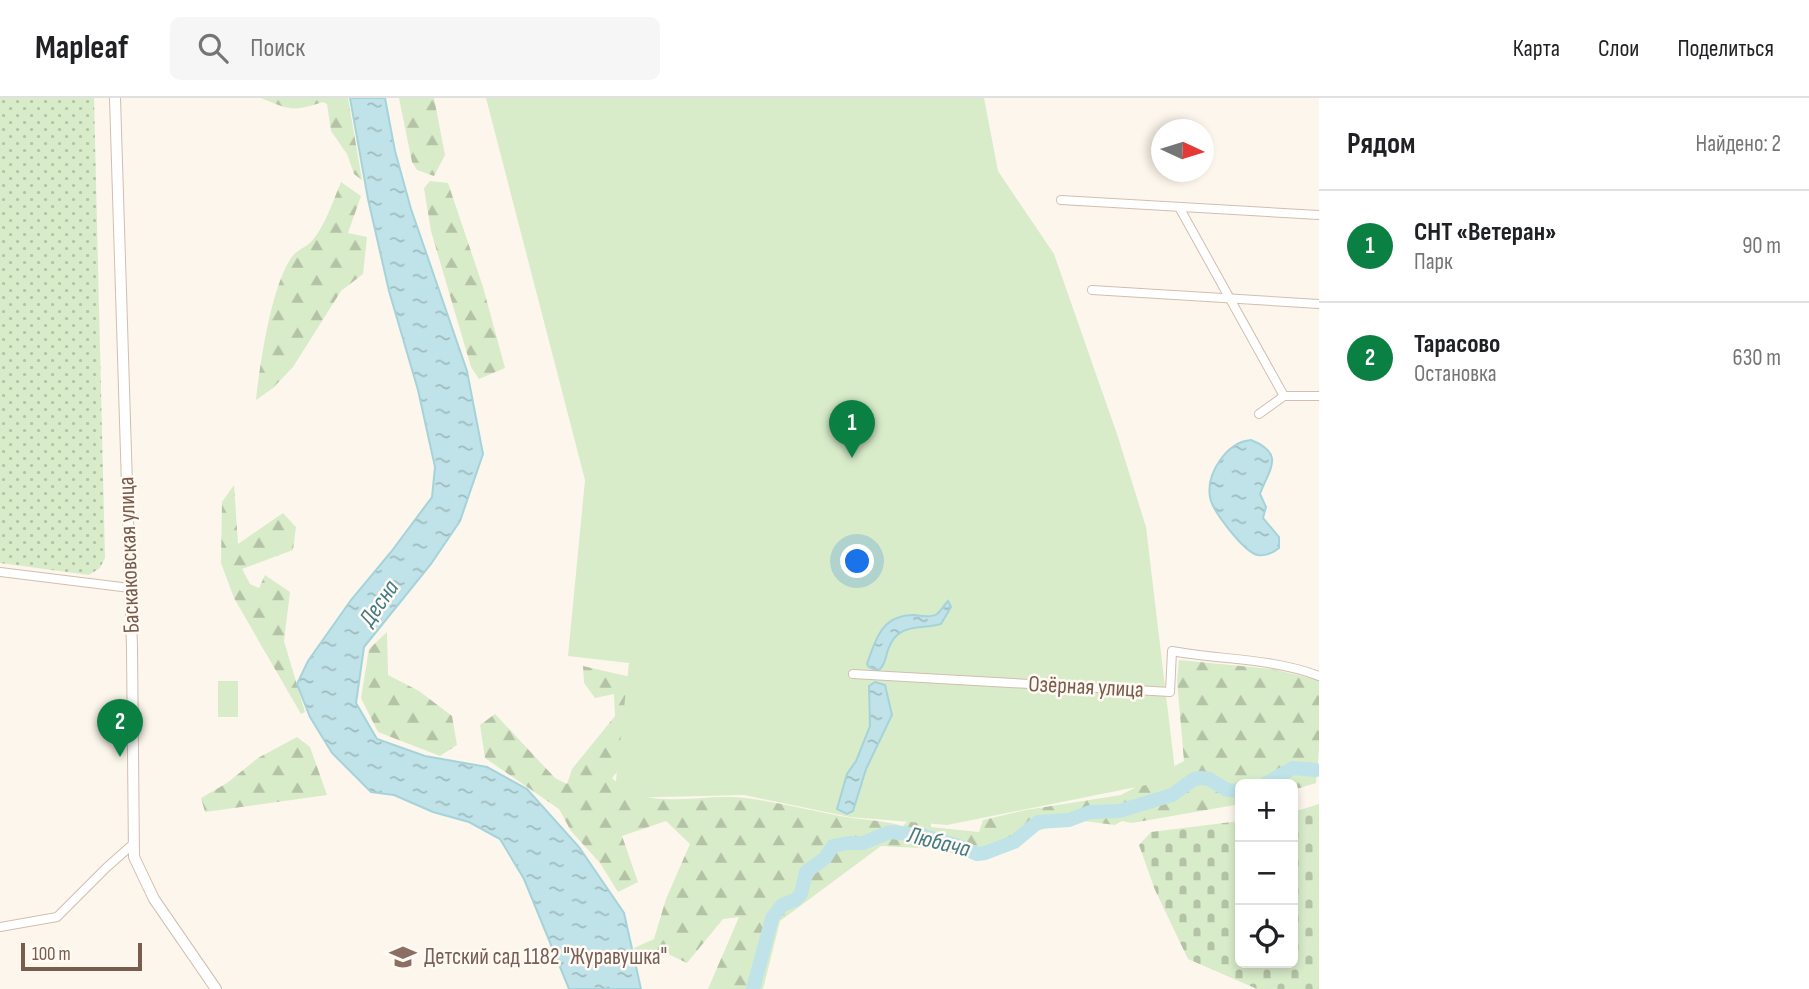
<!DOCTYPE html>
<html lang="ru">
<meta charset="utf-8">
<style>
:root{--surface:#fff;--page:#f6f6f6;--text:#202124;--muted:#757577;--line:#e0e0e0;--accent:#0b8043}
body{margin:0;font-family:"Sofia Sans Condensed",sans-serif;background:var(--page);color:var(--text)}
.controls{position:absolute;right:21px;bottom:21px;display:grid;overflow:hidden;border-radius:10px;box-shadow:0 4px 10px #0003}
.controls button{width:63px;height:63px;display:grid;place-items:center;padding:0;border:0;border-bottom:2px solid var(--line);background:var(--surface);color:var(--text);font:35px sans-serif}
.compass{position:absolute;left:1151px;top:21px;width:63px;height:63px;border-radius:50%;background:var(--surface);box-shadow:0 4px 10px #0003;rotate:94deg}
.scale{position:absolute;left:21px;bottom:18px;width:121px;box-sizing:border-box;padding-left:7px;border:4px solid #7a5c4d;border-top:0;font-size:19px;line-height:24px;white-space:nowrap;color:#7a5c4d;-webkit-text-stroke:5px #fffaf3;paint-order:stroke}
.you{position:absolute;left:858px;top:464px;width:24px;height:24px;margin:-18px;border:5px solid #fff;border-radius:50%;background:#1a73e8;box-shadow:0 0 0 10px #1a73e833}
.badge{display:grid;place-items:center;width:46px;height:46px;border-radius:50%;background:var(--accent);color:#fff;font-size:23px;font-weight:700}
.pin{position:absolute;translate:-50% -58px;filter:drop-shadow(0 2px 4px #0008)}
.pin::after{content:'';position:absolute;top:37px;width:24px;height:21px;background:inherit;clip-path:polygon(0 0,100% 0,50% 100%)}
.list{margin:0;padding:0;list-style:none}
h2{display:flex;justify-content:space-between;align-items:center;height:91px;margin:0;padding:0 28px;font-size:30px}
h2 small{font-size:23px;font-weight:400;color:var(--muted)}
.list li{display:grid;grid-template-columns:46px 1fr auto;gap:21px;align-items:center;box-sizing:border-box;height:112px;padding:0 28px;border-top:2px solid var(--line)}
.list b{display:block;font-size:26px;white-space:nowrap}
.list p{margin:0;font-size:23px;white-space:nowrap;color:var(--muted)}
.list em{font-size:23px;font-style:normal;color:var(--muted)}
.icon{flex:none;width:38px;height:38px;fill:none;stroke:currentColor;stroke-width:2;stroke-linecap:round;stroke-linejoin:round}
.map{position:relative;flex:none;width:1319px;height:891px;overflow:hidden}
header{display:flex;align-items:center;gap:42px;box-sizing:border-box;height:98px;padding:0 35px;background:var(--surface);border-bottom:2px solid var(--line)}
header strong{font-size:33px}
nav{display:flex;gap:38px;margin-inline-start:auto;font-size:24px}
.search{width:490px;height:63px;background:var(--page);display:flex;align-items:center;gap:18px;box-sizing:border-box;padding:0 24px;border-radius:10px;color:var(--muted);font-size:26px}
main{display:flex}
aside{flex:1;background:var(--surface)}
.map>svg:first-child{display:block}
.grass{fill:url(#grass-dots)}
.forest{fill:url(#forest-firs)}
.cemetery{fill:url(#cemetery-stones)}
.green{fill:#d8ecc9}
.water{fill:url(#water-ripples);stroke:#a5d3da;stroke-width:2}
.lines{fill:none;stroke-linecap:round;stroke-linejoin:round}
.river{stroke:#bfe3e8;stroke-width:14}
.minor-casing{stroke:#d1beb0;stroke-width:10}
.tertiary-casing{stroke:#d1beb0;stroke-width:12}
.minor{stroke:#fff;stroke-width:8}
.tertiary{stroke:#fff;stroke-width:10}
.labels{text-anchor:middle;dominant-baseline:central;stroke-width:5;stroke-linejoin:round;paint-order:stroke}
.street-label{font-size:23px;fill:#7a5c4d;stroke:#fffaf3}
.education-label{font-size:23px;fill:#785e54;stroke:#fffaf3;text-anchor:start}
.water-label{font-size:24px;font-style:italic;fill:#437c86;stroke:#fffaf3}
</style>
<header>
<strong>Mapleaf</strong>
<div class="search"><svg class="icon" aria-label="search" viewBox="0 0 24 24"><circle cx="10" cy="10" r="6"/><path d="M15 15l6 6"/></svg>Поиск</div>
<nav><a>Карта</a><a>Слои</a><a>Поделиться</a></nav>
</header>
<main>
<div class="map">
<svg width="1319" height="891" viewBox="0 0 1319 891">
<defs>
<pattern id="grass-dots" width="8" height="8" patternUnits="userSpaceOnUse" patternTransform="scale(1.75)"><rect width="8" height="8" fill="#d8ecc9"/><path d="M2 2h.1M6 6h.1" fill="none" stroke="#b4c2a5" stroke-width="1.8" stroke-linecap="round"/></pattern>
<pattern id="forest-firs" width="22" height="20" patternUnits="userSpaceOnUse" patternTransform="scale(1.75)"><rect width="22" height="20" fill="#d8ecc9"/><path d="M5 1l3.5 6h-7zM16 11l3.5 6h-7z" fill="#b4c2a5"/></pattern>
<pattern id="cemetery-stones" width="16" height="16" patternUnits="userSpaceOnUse" patternTransform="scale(1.75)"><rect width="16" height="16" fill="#d8ecc9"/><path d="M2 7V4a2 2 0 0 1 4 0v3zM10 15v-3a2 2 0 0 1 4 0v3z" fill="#b4c2a5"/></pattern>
<pattern id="water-ripples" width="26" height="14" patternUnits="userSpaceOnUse" patternTransform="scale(1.75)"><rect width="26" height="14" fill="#bfe3e8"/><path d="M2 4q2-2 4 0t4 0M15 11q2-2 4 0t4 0" fill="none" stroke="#a0bbbe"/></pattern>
</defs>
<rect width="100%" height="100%" fill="#fdf6ec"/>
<path class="grass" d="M0,0H94L105,460L100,470L89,477L0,465Z"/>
<g class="forest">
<path d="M261,0H348L362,82L354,76L347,56L331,33L327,6L323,4C292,14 290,12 261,0Z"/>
<path d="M399,0H434L445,57L434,78L417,72L412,64Z"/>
<path d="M430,83L448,85L483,189L505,270L479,281L471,269L431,133L424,90Z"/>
<path d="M341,84L361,98L348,135L367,139L363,176L341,193L293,269L273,290L256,302C260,265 271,190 291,160C296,152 307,149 312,143C326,126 333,103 341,84Z"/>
<path d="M234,387L238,446L283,415L296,429L293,452L242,471L250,486L259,490L265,477L290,494L284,543L305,614L301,616L234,500L221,465L222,404Z"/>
<path d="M387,534L388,577L419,593L452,618L457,647L440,658L378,634L361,600L369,551Z"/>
<path d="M1179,562L1272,571L1319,582V651L1316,685L1293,692V686H1240V706L1235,707L1132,725L1122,723L1115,727L1084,723L1061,725L1038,733L996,758L976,761L937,751L881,748L780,823L763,891H708L739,819L723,821L687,865L666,855L654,860L638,862L634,850L654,841L666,801L690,746L666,723L622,738L638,784L618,794L600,765L571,733L559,711L485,660L480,627L495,616L555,680L567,686L572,671L615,618L614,596L595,600L584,585L583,568L635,580L633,655L612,680C646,716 702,694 745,700C777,704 808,712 840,718C861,722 882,722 903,728L919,710L930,712L931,729L979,734L983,722L1026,712L1121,697L1184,663L1177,582Z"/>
<path d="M297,639L310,649L327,697L205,714L201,700L227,685L258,660Z"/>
</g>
<path class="cemetery" d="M1319,706V891H1257L1188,861L1155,792L1139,747L1151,734L1240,723V865H1293V714Z"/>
<g class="green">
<path d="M486,0H984L998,73L1054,156L1118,339L1146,429L1176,681L947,727L850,719L744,697L614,700L629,565L568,558L585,382Z"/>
<rect x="218" y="583" width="20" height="36"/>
</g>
<g class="water">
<path d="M350,0H385L395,53L411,111L467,273L483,356L460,423L431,466L364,549L356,605L377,641L425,658L487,669L527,691L579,749L624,815L641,891H569L524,781L500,741L469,724L433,714L394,697L371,694L332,655L310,619L297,586L308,563L351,502L391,454L432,399L435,369L418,292L389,193L368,101Z"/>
<path d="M1251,342C1286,356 1269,371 1260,396L1266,409L1263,420L1279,439V450C1273,455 1266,458 1258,457C1245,455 1212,413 1210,399C1206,375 1227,344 1251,342Z"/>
<path d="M948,503L951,509L941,526C920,532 897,524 888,552C885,561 885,567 878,573L869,569L867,566C876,540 882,517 914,517C921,518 931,520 937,516C941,513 944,507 948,503Z"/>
<path d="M875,584L885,587L892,617L866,671L853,713L847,716L837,711L847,676L856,663L870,628L869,588Z"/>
</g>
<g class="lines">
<g class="river">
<path d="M1265,686L1293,670L1316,672"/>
<path d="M753,891L772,820L782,807L795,802L801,796L806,774L825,760L833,748L848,745H863L890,734L921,737L956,747L977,756L985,755L1014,744L1038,724L1069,722L1090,714L1119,713L1172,697L1194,681L1201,680L1209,681L1227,692L1240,693"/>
</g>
<g class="minor-casing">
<g id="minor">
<path d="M1061,102L1319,117"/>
<path d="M1179,109L1284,298H1319"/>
<path d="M1092,192L1319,206"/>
<path d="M1259,316L1284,298"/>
<path d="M0,474L130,490"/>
<path d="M853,576L1170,594L1172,553C1220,562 1272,560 1319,578"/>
<path d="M0,829L57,819L106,770L133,746"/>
</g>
</g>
<g class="tertiary-casing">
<path id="tertiary" d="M115,0L132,549L134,759L154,801L216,891"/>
</g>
<use href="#minor" class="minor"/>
<use href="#tertiary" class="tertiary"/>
</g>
<defs>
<g id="school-bare" transform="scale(2.1)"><path d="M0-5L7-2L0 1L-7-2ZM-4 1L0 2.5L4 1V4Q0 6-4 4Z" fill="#8d6e63" stroke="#fffaf3" stroke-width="2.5" paint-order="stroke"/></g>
</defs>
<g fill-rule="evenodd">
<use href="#school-bare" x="403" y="859"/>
</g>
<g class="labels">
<g class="street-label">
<text transform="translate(129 457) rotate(-92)">Баскаковская улица</text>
<text transform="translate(1086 589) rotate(3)">Озёрная улица</text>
</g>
<g class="education-label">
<text x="424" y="859">Детский сад 1182 "Журавушка"</text>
</g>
<g class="water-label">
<text transform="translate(379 505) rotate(-55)">Десна</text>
<text transform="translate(939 744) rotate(14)">Любача</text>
</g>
</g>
</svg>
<div class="controls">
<button>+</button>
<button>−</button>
<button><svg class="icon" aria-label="locate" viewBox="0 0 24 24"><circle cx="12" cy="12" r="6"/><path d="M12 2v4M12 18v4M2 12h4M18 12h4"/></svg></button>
</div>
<svg class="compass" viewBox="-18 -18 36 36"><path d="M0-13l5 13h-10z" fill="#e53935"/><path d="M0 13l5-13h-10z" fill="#757577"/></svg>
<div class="scale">100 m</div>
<div class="you"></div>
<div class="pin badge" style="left:852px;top:360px">1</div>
<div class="pin badge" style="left:120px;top:659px">2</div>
</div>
<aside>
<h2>Рядом<small>Найдено: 2</small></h2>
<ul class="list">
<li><span class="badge">1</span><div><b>СНТ «Ветеран»</b><p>Парк</p></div><em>90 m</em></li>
<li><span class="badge">2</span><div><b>Тарасово</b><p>Остановка</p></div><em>630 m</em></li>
</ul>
</aside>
</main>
